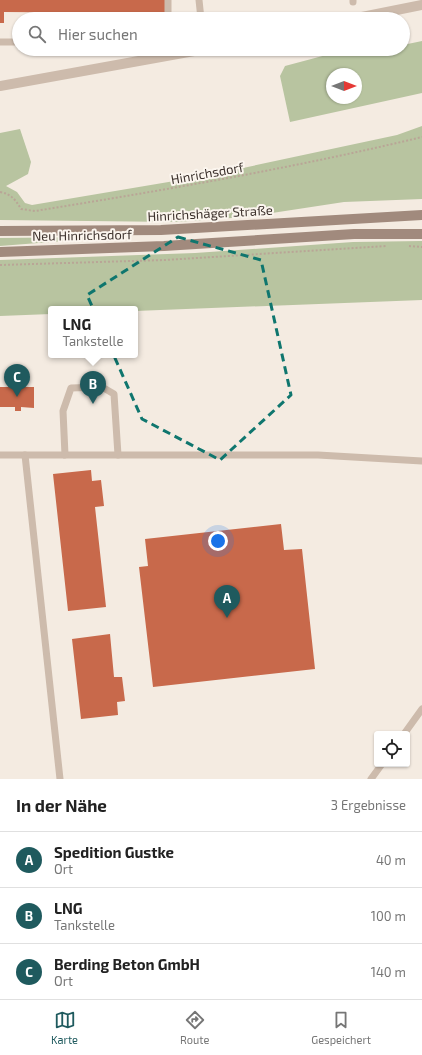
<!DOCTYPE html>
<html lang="de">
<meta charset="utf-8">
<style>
:root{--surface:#fff;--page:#f6f6f6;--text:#222;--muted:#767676;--line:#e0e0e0;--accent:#1f5a5e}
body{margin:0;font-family:"Exo 2",sans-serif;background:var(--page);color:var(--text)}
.controls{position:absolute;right:12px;bottom:12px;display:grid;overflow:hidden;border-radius:4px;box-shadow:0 1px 3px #0004}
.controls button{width:36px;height:36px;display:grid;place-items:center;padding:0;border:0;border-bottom:1px solid var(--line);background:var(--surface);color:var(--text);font:20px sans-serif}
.compass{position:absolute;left:326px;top:68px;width:36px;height:36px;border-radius:50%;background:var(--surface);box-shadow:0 1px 3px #0004;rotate:90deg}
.you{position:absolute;left:218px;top:541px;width:14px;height:14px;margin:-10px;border:3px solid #fff;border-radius:50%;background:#1a73e8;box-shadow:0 0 0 6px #1a73e833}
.badge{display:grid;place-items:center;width:26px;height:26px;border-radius:50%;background:var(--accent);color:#fff;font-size:13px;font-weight:700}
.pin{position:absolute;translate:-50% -33px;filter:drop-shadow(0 1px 2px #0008)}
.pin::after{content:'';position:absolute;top:21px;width:14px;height:12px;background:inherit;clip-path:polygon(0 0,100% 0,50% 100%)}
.popup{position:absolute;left:48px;top:306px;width:90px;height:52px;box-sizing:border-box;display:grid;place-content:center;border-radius:4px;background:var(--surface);filter:drop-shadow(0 1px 3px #0005);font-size:13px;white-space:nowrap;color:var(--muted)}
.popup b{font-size:15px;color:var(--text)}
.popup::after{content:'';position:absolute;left:50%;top:100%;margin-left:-8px;border:8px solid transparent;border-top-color:var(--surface)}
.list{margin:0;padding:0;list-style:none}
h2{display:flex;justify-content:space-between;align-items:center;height:52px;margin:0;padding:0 16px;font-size:17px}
h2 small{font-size:13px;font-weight:400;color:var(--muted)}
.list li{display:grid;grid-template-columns:26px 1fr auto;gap:12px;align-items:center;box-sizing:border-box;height:56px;padding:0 16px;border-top:1px solid var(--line)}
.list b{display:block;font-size:15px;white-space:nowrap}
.list p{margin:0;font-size:13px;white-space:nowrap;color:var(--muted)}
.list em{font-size:13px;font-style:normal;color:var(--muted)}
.icon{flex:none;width:22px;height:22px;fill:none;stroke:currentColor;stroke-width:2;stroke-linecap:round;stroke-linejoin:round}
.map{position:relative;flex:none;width:422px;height:779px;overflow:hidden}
.search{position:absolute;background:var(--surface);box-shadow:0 1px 3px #0004;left:12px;right:12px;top:12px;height:44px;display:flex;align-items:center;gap:10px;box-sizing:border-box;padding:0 14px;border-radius:22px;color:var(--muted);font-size:15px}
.sheet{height:220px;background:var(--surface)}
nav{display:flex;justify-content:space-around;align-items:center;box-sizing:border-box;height:56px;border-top:1px solid var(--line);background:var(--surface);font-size:11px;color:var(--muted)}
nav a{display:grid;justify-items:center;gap:2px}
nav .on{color:var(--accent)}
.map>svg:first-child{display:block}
.green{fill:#b8c4a0;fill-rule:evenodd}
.building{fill:#c8694b}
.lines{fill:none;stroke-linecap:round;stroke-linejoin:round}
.path{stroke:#b9a596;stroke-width:2;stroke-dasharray:2 2;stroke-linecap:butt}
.service{stroke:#cdbbac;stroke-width:7}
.minor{stroke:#cdbbac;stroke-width:10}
.secondary{stroke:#a18a7d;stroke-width:10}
.marked{fill:none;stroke:#0f766e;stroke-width:3;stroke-dasharray:8 5;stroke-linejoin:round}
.labels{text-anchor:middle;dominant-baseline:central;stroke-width:4;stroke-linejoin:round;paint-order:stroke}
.street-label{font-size:13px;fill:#3b302b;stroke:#fbf5ee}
</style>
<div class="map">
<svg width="422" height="779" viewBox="0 0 422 779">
<rect width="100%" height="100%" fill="#f4ebe1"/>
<g class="green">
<path d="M422,41V93L290,122L280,76L285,66L330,54L387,49H403V45ZM332,74H356V98H332Z"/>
<path d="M422,126V199L344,202L245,217L176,222L0,220V133L20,129L31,162L28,174L6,186L17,192L25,203L32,205L210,175L397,135Z"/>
<path d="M98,237L89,239L0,246V238Z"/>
<path d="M422,241V300L135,311V309H51V314L0,316V260L195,253L353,242Z"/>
</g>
<g class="building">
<path d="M0,0H168V13L4,12V23H0Z"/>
<path d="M15,384H22V387H34V408L21,407V411H15V407H0V387H15Z"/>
<path d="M91,470L92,481L101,480L104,506L95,507L106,607L68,611L53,474Z"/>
<path d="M281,524L284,550L302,549L315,669L153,687L139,567L148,566L145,539Z"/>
<path d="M110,634L114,677H122L125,701L117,702L118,715L81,719L72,639Z"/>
</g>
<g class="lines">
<g class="path">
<path d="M0,192C11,194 15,199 21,209L35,211C165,190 294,168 422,137"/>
<path d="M409,246L422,247"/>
<path d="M0,265L165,260L386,246"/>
</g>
<g class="service">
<path d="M168,0V19"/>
<path d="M199,0L201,19"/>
<path d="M353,2V0"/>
<path d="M0,42H19"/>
<path d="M0,455H318L422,461"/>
<path d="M25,455L60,779"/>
<path d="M65,455L63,411L71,388L102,387L114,394L118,455"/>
<path d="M404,734L422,709"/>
<path d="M371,779L382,764"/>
</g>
<g class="minor">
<path d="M352,19L422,5"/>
<path d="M0,86L205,49"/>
</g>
<g class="secondary">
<path d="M0,231L161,230L422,215"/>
<path d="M0,252L164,246L354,234H422"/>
</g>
</g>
<path class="marked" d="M178,237L261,260L291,395L220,460L142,419L87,295Z"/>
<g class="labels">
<g class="street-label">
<text transform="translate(207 173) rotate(-10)">Hinrichsdorf</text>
<text transform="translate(210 213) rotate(-3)">Hinrichshäger Straße</text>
<text transform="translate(82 235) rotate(-1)">Neu Hinrichsdorf</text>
</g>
</g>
</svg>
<div class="controls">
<button><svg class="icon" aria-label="locate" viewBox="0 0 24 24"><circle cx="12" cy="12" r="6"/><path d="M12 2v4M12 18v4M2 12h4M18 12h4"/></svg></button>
</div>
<svg class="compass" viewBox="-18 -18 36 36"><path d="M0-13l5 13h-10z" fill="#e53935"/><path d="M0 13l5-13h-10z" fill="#767676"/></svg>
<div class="you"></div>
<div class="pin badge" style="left:227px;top:618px">A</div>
<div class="pin badge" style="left:93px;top:404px">B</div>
<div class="popup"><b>LNG</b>Tankstelle</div>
<div class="pin badge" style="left:17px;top:397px">C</div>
<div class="search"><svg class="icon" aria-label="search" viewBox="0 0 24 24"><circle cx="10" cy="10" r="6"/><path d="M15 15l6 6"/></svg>Hier suchen</div>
</div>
<section class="sheet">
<h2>In der Nähe<small>3 Ergebnisse</small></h2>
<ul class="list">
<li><span class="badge">A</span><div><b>Spedition Gustke</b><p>Ort</p></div><em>40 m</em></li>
<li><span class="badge">B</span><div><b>LNG</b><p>Tankstelle</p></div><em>100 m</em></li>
<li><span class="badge">C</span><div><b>Berding Beton GmbH</b><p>Ort</p></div><em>140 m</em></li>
</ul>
</section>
<nav>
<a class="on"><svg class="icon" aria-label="map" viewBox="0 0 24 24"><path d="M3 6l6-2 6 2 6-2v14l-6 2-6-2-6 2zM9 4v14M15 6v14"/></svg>Karte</a>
<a><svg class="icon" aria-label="directions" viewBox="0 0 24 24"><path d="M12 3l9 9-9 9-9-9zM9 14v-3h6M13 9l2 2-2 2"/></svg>Route</a>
<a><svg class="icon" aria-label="saved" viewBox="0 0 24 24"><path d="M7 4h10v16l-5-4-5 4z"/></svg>Gespeichert</a>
</nav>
